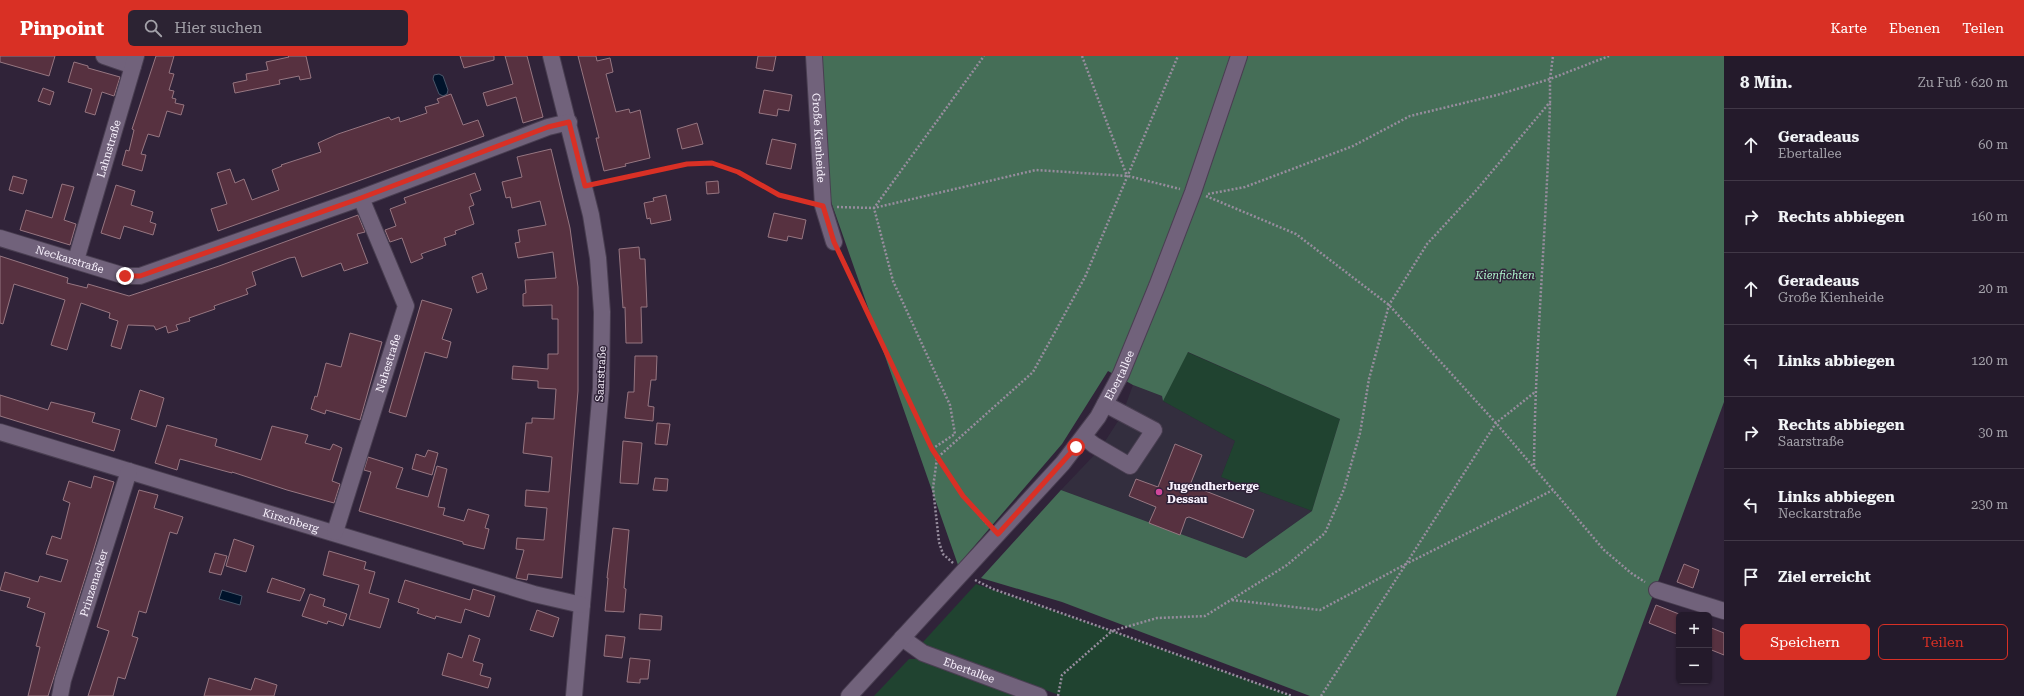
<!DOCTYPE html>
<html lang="de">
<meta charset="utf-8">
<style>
:root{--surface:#241a2b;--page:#2c2333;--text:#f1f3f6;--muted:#a3a1a9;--line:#413847;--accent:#d93025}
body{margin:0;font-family:"Roboto Serif",serif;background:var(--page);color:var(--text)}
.controls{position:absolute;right:12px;bottom:12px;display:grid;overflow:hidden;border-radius:6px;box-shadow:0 1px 3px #0004}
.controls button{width:36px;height:36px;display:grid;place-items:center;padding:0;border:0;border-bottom:1px solid var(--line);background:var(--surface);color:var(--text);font:20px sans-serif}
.stop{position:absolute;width:12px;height:12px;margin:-9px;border:3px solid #d93025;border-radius:50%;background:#fff}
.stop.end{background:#d93025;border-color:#fff;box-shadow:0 1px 4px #0008}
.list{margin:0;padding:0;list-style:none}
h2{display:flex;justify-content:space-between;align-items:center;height:52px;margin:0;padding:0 16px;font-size:17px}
h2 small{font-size:13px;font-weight:400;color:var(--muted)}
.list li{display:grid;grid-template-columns:26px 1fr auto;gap:12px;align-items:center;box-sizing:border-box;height:72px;padding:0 16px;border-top:1px solid var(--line)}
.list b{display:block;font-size:15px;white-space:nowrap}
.list p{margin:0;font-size:13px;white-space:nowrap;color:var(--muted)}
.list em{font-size:13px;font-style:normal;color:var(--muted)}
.actions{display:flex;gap:8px;padding:12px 16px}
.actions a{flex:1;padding:9px 0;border:1px solid var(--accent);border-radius:6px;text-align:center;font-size:14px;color:var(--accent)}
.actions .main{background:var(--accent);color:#fff}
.icon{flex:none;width:22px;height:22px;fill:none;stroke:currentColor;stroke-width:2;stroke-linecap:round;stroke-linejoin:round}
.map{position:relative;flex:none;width:1724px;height:640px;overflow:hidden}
header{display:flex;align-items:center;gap:24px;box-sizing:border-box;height:56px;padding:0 20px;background:var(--accent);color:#fff}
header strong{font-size:19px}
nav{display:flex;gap:22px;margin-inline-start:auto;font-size:14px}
.search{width:280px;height:36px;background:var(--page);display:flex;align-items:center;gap:10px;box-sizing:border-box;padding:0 14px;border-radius:6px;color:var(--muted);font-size:15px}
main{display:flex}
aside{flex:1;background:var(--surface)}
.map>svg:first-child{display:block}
.commercial{fill:#332e3e}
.green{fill:#204330}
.forest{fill:#456e57}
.water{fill:#00132b;stroke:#4a566a}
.building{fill:#573140;stroke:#967681}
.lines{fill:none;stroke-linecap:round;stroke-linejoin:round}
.minor-casing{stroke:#493e51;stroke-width:18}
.path{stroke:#978d9e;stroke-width:2.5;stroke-dasharray:2 2;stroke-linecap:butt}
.minor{stroke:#71627b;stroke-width:16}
.route{stroke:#d93025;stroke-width:5}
.hotel-dot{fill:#d1479c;stroke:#302339;stroke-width:1.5}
.labels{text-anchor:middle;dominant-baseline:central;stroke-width:3;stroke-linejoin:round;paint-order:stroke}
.street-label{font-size:11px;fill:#f8f1fd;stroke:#302339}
.park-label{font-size:11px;font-style:italic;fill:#adf3cb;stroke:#302339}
.poi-label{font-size:11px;font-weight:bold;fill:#f8f1fd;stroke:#302339;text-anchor:start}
</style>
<header>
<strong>Pinpoint</strong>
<div class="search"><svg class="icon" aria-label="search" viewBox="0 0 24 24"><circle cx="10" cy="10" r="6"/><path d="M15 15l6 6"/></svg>Hier suchen</div>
<nav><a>Karte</a><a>Ebenen</a><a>Teilen</a></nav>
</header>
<main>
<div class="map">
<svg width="1724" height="640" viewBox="0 0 1724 640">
<rect width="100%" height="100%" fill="#302339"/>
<path class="commercial" d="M1133,329L1162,340L1163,345L1235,385L1221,421L1312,455L1246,502L1061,434L1100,393L1122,359Z"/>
<g class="green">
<path d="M1187,296L1340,363L1312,455L1221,421L1235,385L1163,345Z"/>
<path d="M976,528L1112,575L1292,640H1062L928,592L923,586Z"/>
<path d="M909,603H922L1017,640H874Z"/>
</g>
<path class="forest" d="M818,0H1724V346L1616,640H1310L1062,546L981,522L1061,434L1246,502L1312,455L1340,363L1188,296L1163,345L1162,340L1133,329L1108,315L1062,388L958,509L827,134Z"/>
<g class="water">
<path d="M439,18L443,20L448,34L447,38L443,40L439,38L433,23L434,19Z"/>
<path d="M222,534L242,540L240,549L219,543Z"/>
</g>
<g class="building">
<path d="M0,0H55L49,20L0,6Z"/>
<path d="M156,0H174L169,17L174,18L169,34L174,35L172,42L176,43L175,47L184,49L181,59L167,55L159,81L148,78L141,98L146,99L142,115L122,109L126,94L129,95L134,74L132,73Z"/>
<path d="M288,0H306L311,22L300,24L299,20L279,24L280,28L235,37L233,27L247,24L246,18L268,14L266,6L289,1Z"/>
<path d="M460,0H494V4L464,12Z"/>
<path d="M505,0H527L543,61L523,67L516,41L487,50L483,37L513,28Z"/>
<path d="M578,0H596L597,5L610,2L613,16L606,18L616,56L629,53L630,57L640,54L650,102L625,108L626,110L604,115L596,82H599Z"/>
<path d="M758,0H776L773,15L756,12Z"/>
<path d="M74,6L88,10V12L120,21L114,40L102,36L95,59L85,56L92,33L68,26Z"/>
<path d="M43,32L54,36L50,49L38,45Z"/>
<path d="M764,34L792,39L789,55L778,53L777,60L759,57Z"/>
<path d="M451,38L463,69L478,64L484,80L218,175L211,153L227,148L217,117L230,113L235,127L244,123L252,144L279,134L272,114L282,110L281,109L321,96L318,87L338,78L389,61L391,64L399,61L400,66L427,57L425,51L439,47L437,43Z"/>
<path d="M697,67L703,88L682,93L677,73Z"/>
<path d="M772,83L796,88L791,113L766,108Z"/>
<path d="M551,93L570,172L578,231V335L562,522L528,518L527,524L516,522L524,494L516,493L517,482L544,484L547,452L525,450L526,434L549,436L552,401L523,397L526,367H532V362L554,363L556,333L538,332V325L512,323L513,310L548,313V298H558V263H552V249L523,250V238L526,237L525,224L556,222L553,196L518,202L515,187L520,186L518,174L546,169L540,145L512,152L510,141L506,142L502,126L522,121L517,101Z"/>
<path d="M475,117L481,134L470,138L474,149L469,151L474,168L455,175L456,178L444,182L446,189L421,198L423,202L411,207L402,182L390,186L385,174L396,170L390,153L406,147L404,142Z"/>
<path d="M13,120L27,124L23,138L9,134Z"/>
<path d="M718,125L719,137L707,138L706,126Z"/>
<path d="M62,128L74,131L64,164L76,168L70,189L20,174L26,154L52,162Z"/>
<path d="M116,129L135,135L131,149L153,156L150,166L156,168L153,179L124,170L120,183L101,177Z"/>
<path d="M666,139L671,164L651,168L650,162L647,163L644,147L654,145L653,142Z"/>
<path d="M774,157L806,164L802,183L788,180L787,185L768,181Z"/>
<path d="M358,159L365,176L357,178L368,207L344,215L341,207L302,221L295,201L289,202L252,216L256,229L246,233L248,238L214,250L215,253L189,262L190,265L176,269L178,274L168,277L166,270L156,274L154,270L128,269L121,293L111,290L118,265L109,262L110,257L81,247L67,294L51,289L65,244L14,228L3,268L0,267V200L68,222L67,227L87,232L88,228L129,240L219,210Z"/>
<path d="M639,191L640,203H645L647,251H641L642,287H626L625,251L623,252L619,193Z"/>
<path d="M482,217L487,233L477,237L472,221Z"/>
<path d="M422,244L452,253L442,283L451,286L447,302L425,296L406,361L389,356Z"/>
<path d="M350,277L382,286L360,364L326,354L325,358L311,353L315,340L317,341L326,307L341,311Z"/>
<path d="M635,300H657L656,324H651L648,350L654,351L653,365L625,362L628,336H634Z"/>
<path d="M140,334L164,342L156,371L131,363Z"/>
<path d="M0,339L48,354L51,346L95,357L92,366L120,374L114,395L0,360Z"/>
<path d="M657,367L670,368L667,389L655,388Z"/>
<path d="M167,369L217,383L215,390L261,404L272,370L308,379L305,387L330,394L333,388L342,392L332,425L340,428L334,447L287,434L232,416V417L180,403L177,414L155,407Z"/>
<path d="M623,385L642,387L638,428L620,427Z"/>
<path d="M1175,388L1202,399L1190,429L1254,454L1243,482L1189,461L1186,462L1180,479L1149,467L1156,451L1129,440L1136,423L1158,431Z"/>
<path d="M428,394L438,397L432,419L412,413L416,398L425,401Z"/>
<path d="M368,401L403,412L396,432L428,441L437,410L447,413L438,451L445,452L443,459L464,465L468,453L489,459L485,472L489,473L484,493L463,488V486L359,455L371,416L364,414Z"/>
<path d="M94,420L114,426L90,506L48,640H28L40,591L36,590L45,557L27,551L30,542L0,534L5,516L38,526L40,520L61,526L68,504L46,498L52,480L61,483L70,447L63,444L69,425L91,432Z"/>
<path d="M655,422L668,423L667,435L653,434Z"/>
<path d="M139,434L158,439L154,452L183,461L177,478L170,476L146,557L139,555L132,580L138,582L125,623L118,621L113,640H88L109,575L97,571Z"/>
<path d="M613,472L629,474L624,532L626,533L624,556L605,555L608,522H607Z"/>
<path d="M234,483L254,490L246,516L226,510Z"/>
<path d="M329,495L366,506L364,513L375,516L369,537L389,543L380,572L349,563L359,529L323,519Z"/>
<path d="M215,497L227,500L221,519L209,516Z"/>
<path d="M1684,508L1699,514L1693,532L1677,526Z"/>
<path d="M272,522L305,533L300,545L267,536Z"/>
<path d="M405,524L470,544L473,533L495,540L489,561L465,553L461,567L436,560L435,563L417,557L419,553L398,546Z"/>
<path d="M310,538L325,543L323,550L347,558L343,570L328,565L327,568L302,560Z"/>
<path d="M1656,549L1679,558V579L1649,567Z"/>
<path d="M537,554L559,562L553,581L530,574Z"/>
<path d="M640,558L662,560L661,574L639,573Z"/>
<path d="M1709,571L1724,577V599L1709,593Z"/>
<path d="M469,579L480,583L473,605L483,608L480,619L491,622L488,632L442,619L448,597L462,602Z"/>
<path d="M606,579L625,581L622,602L604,600Z"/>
<path d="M630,602L650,604L648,623H640V627L627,626Z"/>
<path d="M209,622L251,634L255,622L277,629L274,640H204Z"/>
</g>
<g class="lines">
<g class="minor-casing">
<g id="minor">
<path d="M104,0L133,10"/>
<path d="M551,0L591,159L598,202L602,256L601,332L574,640"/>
<path id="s1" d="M814,0L823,150L834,186"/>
<path id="s2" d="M0,182L125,220H140L361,142L548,71L569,66"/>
<path id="s3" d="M76,204L136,0"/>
<path id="s4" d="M0,376L534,538L582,549"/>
<path d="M1084,381L1094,389L1130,410L1154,374L1105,348"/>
<path id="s5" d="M335,476L406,250L361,142"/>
<path d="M1657,534L1724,555"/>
<path id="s6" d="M902,582L923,597L1039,640"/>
<path id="s7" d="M60,640L63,624L129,415"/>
<path id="s8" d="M849,640L1063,407L1098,361L1121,318L1157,230L1193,136L1239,0"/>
</g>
</g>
<g class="path">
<path d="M1082,0L1127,120"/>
<path d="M598,127L687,108L712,107L738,116L779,139L808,146"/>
<path d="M1208,138L1245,131L1353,90L1410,60L1497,39L1550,23L1609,0"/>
<path d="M1206,140L1296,178L1389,249L1496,367L1604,494L1631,517L1645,526"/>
<path d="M837,151L874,152L1036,114L1128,120L1180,133"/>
<path d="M840,197L932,393L963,440L988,469"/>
<path d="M932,393L955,378L950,349L893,225L874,152L984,0"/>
<path d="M1534,413C1535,290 1547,168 1550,46"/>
<path d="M953,507L943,498L939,486L933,432L937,402L1033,316L1085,221L1178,0"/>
<path d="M975,524L993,533L1112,575L1157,562L1205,560L1287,509L1325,477L1344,433L1360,377L1369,323L1389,249L1427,188L1474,137L1550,46V23L1553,0"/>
<path d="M1232,544L1320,554L1406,508L1496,367L1535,336"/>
<path d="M1058,640L1062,619L1112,575L1292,640"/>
<path d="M1321,640L1406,508L1553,434"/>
</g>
<use href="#minor" class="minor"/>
</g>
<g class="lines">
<path class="route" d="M125,220H140L361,142L548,71L569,66L585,130L687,108L712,107L738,116L779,139L823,150L834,186L932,393L963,440L998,478L1076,391"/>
</g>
<circle class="hotel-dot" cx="1159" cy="436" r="4"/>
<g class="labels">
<g class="street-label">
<text stroke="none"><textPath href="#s1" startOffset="82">Große Kienheide</textPath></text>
<text stroke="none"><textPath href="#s3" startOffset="116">Lahnstraße</textPath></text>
<text stroke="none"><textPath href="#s2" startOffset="73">Neckarstraße</textPath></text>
<text stroke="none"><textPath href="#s5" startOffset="177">Nahestraße</textPath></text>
<text transform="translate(601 318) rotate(-87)">Saarstraße</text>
<text stroke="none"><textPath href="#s8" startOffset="421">Ebertallee</textPath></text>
<text stroke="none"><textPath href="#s4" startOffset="304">Kirschberg</textPath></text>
<text stroke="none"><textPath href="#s7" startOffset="118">Prinzenacker</textPath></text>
<text stroke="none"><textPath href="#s6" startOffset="75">Ebertallee</textPath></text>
</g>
<g class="park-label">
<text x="1505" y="219">Kienfichten</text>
</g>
<g class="poi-label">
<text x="1167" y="430">Jugendherberge<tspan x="1167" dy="13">Dessau</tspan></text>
</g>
</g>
</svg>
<div class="controls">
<button>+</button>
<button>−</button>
</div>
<div class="stop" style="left:1076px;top:391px"></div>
<div class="stop end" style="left:125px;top:220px"></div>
</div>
<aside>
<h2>8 Min.<small>Zu Fuß · 620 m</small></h2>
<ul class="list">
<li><svg class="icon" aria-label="ahead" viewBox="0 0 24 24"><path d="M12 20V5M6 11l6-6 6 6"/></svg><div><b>Geradeaus</b><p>Ebertallee</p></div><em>60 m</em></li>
<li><svg class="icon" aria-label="right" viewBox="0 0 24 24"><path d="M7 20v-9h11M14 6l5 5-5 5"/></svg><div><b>Rechts abbiegen</b></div><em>160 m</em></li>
<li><svg class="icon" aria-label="ahead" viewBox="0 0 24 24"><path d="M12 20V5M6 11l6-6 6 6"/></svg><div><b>Geradeaus</b><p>Große Kienheide</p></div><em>20 m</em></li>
<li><svg class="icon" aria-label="left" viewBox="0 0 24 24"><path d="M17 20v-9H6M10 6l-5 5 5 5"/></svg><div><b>Links abbiegen</b></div><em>120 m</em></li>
<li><svg class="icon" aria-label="right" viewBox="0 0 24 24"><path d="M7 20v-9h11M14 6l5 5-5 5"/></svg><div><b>Rechts abbiegen</b><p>Saarstraße</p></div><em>30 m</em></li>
<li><svg class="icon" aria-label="left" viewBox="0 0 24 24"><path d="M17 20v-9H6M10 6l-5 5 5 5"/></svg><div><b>Links abbiegen</b><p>Neckarstraße</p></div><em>230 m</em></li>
<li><svg class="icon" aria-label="arrive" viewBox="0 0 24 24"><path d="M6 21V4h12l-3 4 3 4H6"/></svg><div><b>Ziel erreicht</b></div></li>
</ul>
<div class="actions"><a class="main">Speichern</a><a>Teilen</a></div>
</aside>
</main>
